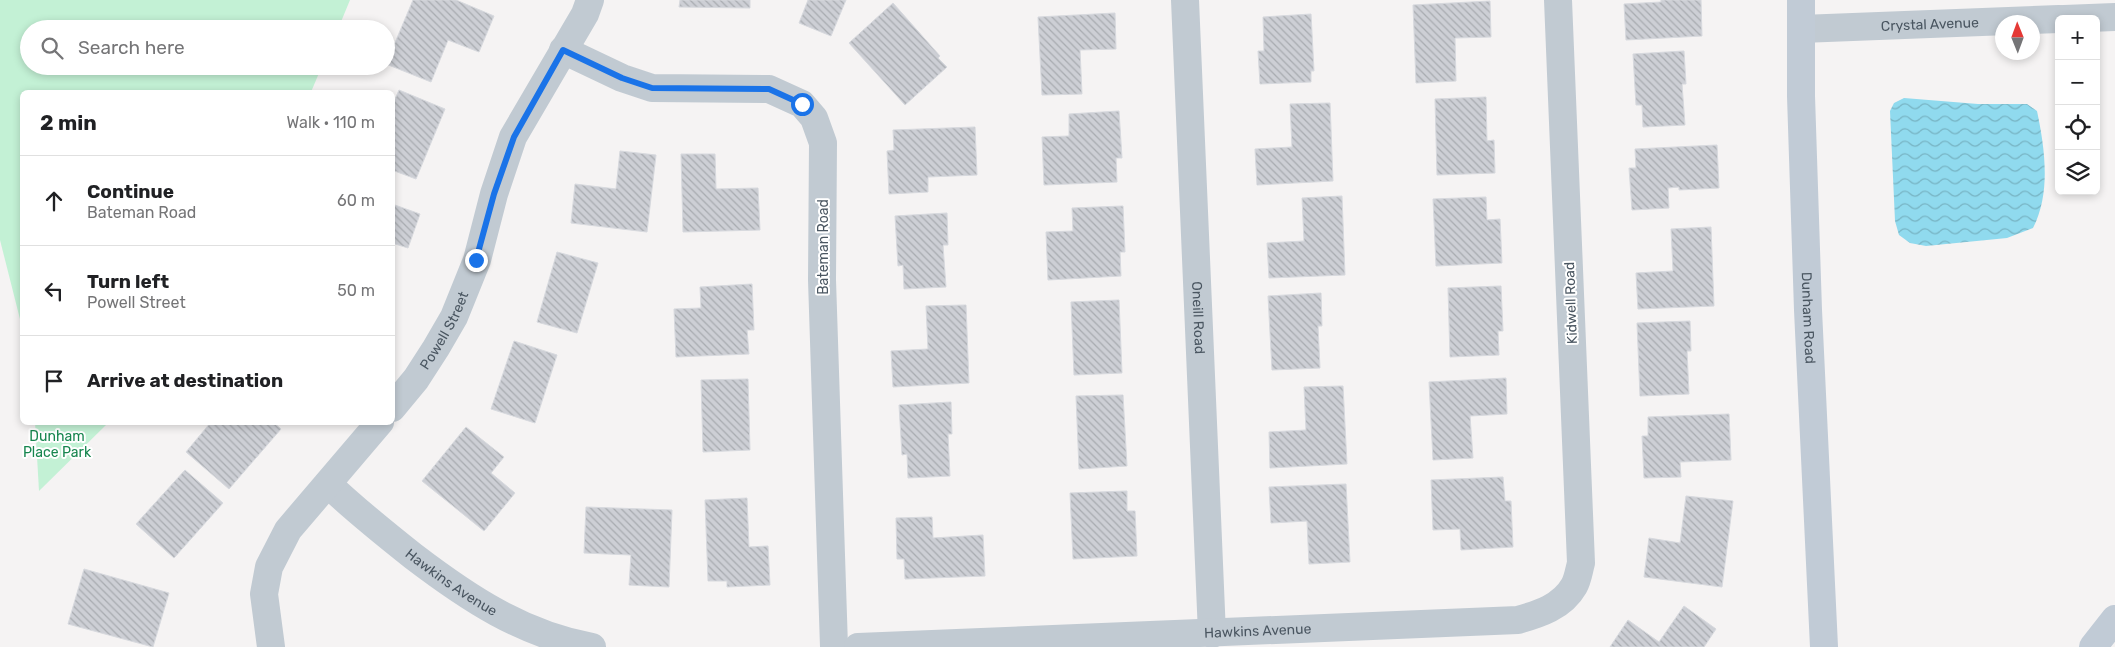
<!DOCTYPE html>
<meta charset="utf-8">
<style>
:root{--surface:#fff;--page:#f6f6f6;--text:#202124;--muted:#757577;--line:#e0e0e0}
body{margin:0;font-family:Rubik,sans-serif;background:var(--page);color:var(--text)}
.controls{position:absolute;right:15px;top:15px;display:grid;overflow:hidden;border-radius:8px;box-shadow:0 2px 8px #0003}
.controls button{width:45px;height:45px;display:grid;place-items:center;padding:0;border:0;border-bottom:1px solid var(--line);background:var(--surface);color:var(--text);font:25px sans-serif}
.compass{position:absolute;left:1995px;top:15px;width:45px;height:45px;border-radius:50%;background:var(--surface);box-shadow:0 2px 8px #0003;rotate:359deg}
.stop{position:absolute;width:15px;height:15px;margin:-11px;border:4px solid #1a73e8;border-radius:50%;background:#fff}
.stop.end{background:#1a73e8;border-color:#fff;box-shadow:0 1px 5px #0008}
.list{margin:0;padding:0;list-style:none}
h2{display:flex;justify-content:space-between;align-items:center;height:65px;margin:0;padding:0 20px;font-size:21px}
h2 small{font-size:16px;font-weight:400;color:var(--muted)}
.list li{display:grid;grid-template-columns:32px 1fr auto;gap:15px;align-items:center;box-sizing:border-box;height:90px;padding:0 20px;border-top:1px solid var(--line)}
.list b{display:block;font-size:19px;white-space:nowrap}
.list p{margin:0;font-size:16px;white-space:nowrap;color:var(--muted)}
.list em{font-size:16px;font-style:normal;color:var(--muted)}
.icon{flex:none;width:28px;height:28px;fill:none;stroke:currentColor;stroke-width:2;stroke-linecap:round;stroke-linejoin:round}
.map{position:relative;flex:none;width:2115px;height:647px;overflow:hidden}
.search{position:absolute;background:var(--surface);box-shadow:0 2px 8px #0003;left:20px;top:20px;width:375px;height:55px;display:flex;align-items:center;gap:12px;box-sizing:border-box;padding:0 18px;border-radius:28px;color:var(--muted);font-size:19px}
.panel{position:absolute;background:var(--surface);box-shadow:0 2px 8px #0003;left:20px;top:90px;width:375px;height:335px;border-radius:8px}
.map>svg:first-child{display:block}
.park{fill:#c3f1d5}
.water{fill:url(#water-waves)}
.building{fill:url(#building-back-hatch);stroke:#d7d9de}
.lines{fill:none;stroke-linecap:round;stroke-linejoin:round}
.street{stroke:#c1cad2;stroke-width:28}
.secondary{stroke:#c1cbd6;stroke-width:28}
.route{stroke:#1a73e8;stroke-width:6}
.labels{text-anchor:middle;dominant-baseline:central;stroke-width:4;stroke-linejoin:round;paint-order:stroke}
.street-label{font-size:14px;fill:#4a5661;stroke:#fff}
.park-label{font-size:14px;fill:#17864f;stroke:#fff}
</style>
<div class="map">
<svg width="2115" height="647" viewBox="0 0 2115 647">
<defs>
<pattern id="water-waves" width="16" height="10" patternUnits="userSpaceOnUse" patternTransform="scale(1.25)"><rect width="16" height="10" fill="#90daee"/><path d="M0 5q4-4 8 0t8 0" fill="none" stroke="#78b4c4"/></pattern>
<pattern id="building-back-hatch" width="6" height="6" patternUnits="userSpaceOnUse" patternTransform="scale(1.25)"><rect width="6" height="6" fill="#cdcfd5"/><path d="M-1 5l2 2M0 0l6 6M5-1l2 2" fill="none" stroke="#a8abb0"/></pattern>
</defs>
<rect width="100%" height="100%" fill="#f5f3f3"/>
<g class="park">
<path d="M0,0H350L338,29H29V66H322L311,92H22V327L0,240Z"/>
<path d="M35,422H108V423L39,491Z"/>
</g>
<path class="water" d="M1904,98L1978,104H2027L2037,111C2045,149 2051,193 2033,228L2007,238L1926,246L1910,243L1899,235L1895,221L1890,111L1894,103Z"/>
<g class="building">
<path d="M413,0H456L494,16L479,52L448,40L431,82L386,64Z"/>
<path d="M680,0H750V8L679,7Z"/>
<path d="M808,0H846L831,36L799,23Z"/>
<path d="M1661,0H1701L1702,36L1626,40L1624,4L1661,2Z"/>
<path d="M1490,1L1491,37L1455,38L1456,81L1416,83L1413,5Z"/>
<path d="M893,3L940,56L938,58L947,67L905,105L849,43Z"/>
<path d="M1115,13L1116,49L1080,50L1082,94L1042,95L1038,17Z"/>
<path d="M1311,14L1314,71H1311V82L1260,84L1258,51H1264L1263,17Z"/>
<path d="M1684,51L1686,84H1682L1685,125L1643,127L1642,105H1636L1633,54Z"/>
<path d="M399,90L445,109L416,179L392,170V106Z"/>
<path d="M1486,97L1487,141L1494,140L1495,173L1437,175L1435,99Z"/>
<path d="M1330,103L1333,181L1257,185L1255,149L1292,147L1290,104Z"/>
<path d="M1119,111L1122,158H1116L1117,182L1044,185L1042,137L1069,136V114Z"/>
<path d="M975,127L977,175L928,177V192L889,194L887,151L894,150L893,130Z"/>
<path d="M1717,145L1719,188L1679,190V187L1668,188L1669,208L1632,210L1629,168H1636L1635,149Z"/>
<path d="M620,151L656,155L647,232L571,223L575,184L616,189Z"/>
<path d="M681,154H715L716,189L758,188L760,230L683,232Z"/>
<path d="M1342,196L1345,275L1269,278L1267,243L1304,241L1302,198Z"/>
<path d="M1486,197L1487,220L1500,219L1502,263L1436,266L1433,199Z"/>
<path d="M392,204L420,214L408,248L392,243Z"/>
<path d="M1123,206L1125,252H1120L1121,276L1048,280L1046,232L1073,231L1072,208Z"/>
<path d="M947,213L948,245H943L946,287L904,289L903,265L898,266L895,216Z"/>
<path d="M1711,227L1714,306L1638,309L1636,273L1673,271L1671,229Z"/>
<path d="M557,252L598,263L577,333L537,322Z"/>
<path d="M752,284L754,330H747L749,354L676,357L674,309L701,308L700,287Z"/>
<path d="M1501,286L1503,331H1498L1499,355L1450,357L1448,288Z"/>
<path d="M1321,293L1322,326H1318L1320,368L1272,370L1268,296Z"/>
<path d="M1119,300L1122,373L1074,375L1071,302Z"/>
<path d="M966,305L969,383L893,387L891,351L928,349L926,306Z"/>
<path d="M1690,321L1691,351H1687L1689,394L1640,396L1637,323Z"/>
<path d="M514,341L557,355L535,423L491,409Z"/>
<path d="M1506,378L1507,414L1470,416L1473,458L1433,460L1429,382Z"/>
<path d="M748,379L750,450L703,452L701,380Z"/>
<path d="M1343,386L1347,464L1270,468L1269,432L1306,430L1304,387Z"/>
<path d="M1123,395L1127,466L1079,469L1076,396Z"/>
<path d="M951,402L952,434H948L950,476L908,478L907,454L902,455L899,405Z"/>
<path d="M1729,414L1731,460L1680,462L1681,477L1644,478L1642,436H1648V417Z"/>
<path d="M211,422H273L281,429L229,489L186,452Z"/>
<path d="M466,427L504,457L491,473L515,493L484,531L422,481Z"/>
<path d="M185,470L223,503L174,558L136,524Z"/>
<path d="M1503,477L1505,501H1511L1513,547L1461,550L1460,529L1433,530L1431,480Z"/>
<path d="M1346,484L1350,562L1309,564L1307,521L1271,523L1269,487Z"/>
<path d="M1127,491V511H1135L1137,556L1073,559L1070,493Z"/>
<path d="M1686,496L1733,501L1722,587L1644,577L1649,538L1680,543Z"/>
<path d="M747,498L749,547L768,546L770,585L727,587V581H708L705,500Z"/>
<path d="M586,507L672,510L669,587L629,585L631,555L584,553Z"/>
<path d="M932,517L933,538L983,535L985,576L905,579L904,559H897L896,518Z"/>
<path d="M84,569L169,593L153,647L68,624Z"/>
<path d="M1684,606L1716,629L1704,647H1610L1628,620L1659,642Z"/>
</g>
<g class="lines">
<g class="street">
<path id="s1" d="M1185,0L1212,634"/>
<path d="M2064,19L2115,17"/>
<path id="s2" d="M1801,29L2059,19"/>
<path d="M563,50L622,78L652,88L769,89L802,104L814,118L823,143L822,280L834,647"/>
<path id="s3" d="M392,408L416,379L436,348L454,317L477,260L494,194L513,137L585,14L590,0"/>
<path id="s4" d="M328,484C355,510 384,533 413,556C468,598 522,634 592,647"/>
<path d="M271,647L264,594L269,567L288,530L380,422"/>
<path id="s5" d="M858,647L1518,620C1539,614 1562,607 1574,586C1578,579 1579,570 1581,563L1558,0"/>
</g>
<g class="secondary">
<path id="s6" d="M1801,0V96L1808,310L1824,647"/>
<path d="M2093,647L2115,619"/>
</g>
</g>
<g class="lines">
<path class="route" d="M476,260L494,194L514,137L563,50L622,78L652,88L769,89L802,104"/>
</g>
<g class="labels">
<g class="street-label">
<text stroke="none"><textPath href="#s2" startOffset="129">Crystal Avenue</textPath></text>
<text transform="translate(823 247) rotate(-90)">Bateman Road</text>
<text transform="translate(1571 303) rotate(-92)">Kidwell Road</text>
<text stroke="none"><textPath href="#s1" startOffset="318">Oneill Road</textPath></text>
<text stroke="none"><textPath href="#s6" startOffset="318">Dunham Road</textPath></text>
<text stroke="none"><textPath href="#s3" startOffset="94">Powell Street</textPath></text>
<text stroke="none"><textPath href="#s4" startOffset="158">Hawkins Avenue</textPath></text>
<text stroke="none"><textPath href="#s5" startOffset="400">Hawkins Avenue</textPath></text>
</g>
<g class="park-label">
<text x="57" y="436">Dunham<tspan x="57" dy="16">Place Park</tspan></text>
</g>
</g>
</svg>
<div class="controls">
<button>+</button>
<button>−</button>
<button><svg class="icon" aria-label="locate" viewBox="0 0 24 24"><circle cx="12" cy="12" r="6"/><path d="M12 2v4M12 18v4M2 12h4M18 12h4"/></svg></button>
<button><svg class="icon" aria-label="layers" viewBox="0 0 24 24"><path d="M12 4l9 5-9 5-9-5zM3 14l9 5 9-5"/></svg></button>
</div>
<svg class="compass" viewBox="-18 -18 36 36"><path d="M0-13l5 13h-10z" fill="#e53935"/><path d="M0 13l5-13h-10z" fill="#757577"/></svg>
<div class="stop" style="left:802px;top:104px"></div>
<div class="stop end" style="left:476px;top:260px"></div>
<div class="search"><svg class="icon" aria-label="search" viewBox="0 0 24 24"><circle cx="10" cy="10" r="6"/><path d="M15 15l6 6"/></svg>Search here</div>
<section class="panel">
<h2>2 min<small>Walk · 110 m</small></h2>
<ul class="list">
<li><svg class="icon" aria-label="ahead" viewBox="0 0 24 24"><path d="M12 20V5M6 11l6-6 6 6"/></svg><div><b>Continue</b><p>Bateman Road</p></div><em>60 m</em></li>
<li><svg class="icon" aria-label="left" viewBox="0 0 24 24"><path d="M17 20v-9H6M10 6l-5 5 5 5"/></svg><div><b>Turn left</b><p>Powell Street</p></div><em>50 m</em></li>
<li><svg class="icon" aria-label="arrive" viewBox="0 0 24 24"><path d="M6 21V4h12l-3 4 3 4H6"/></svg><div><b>Arrive at destination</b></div></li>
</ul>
</section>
</div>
